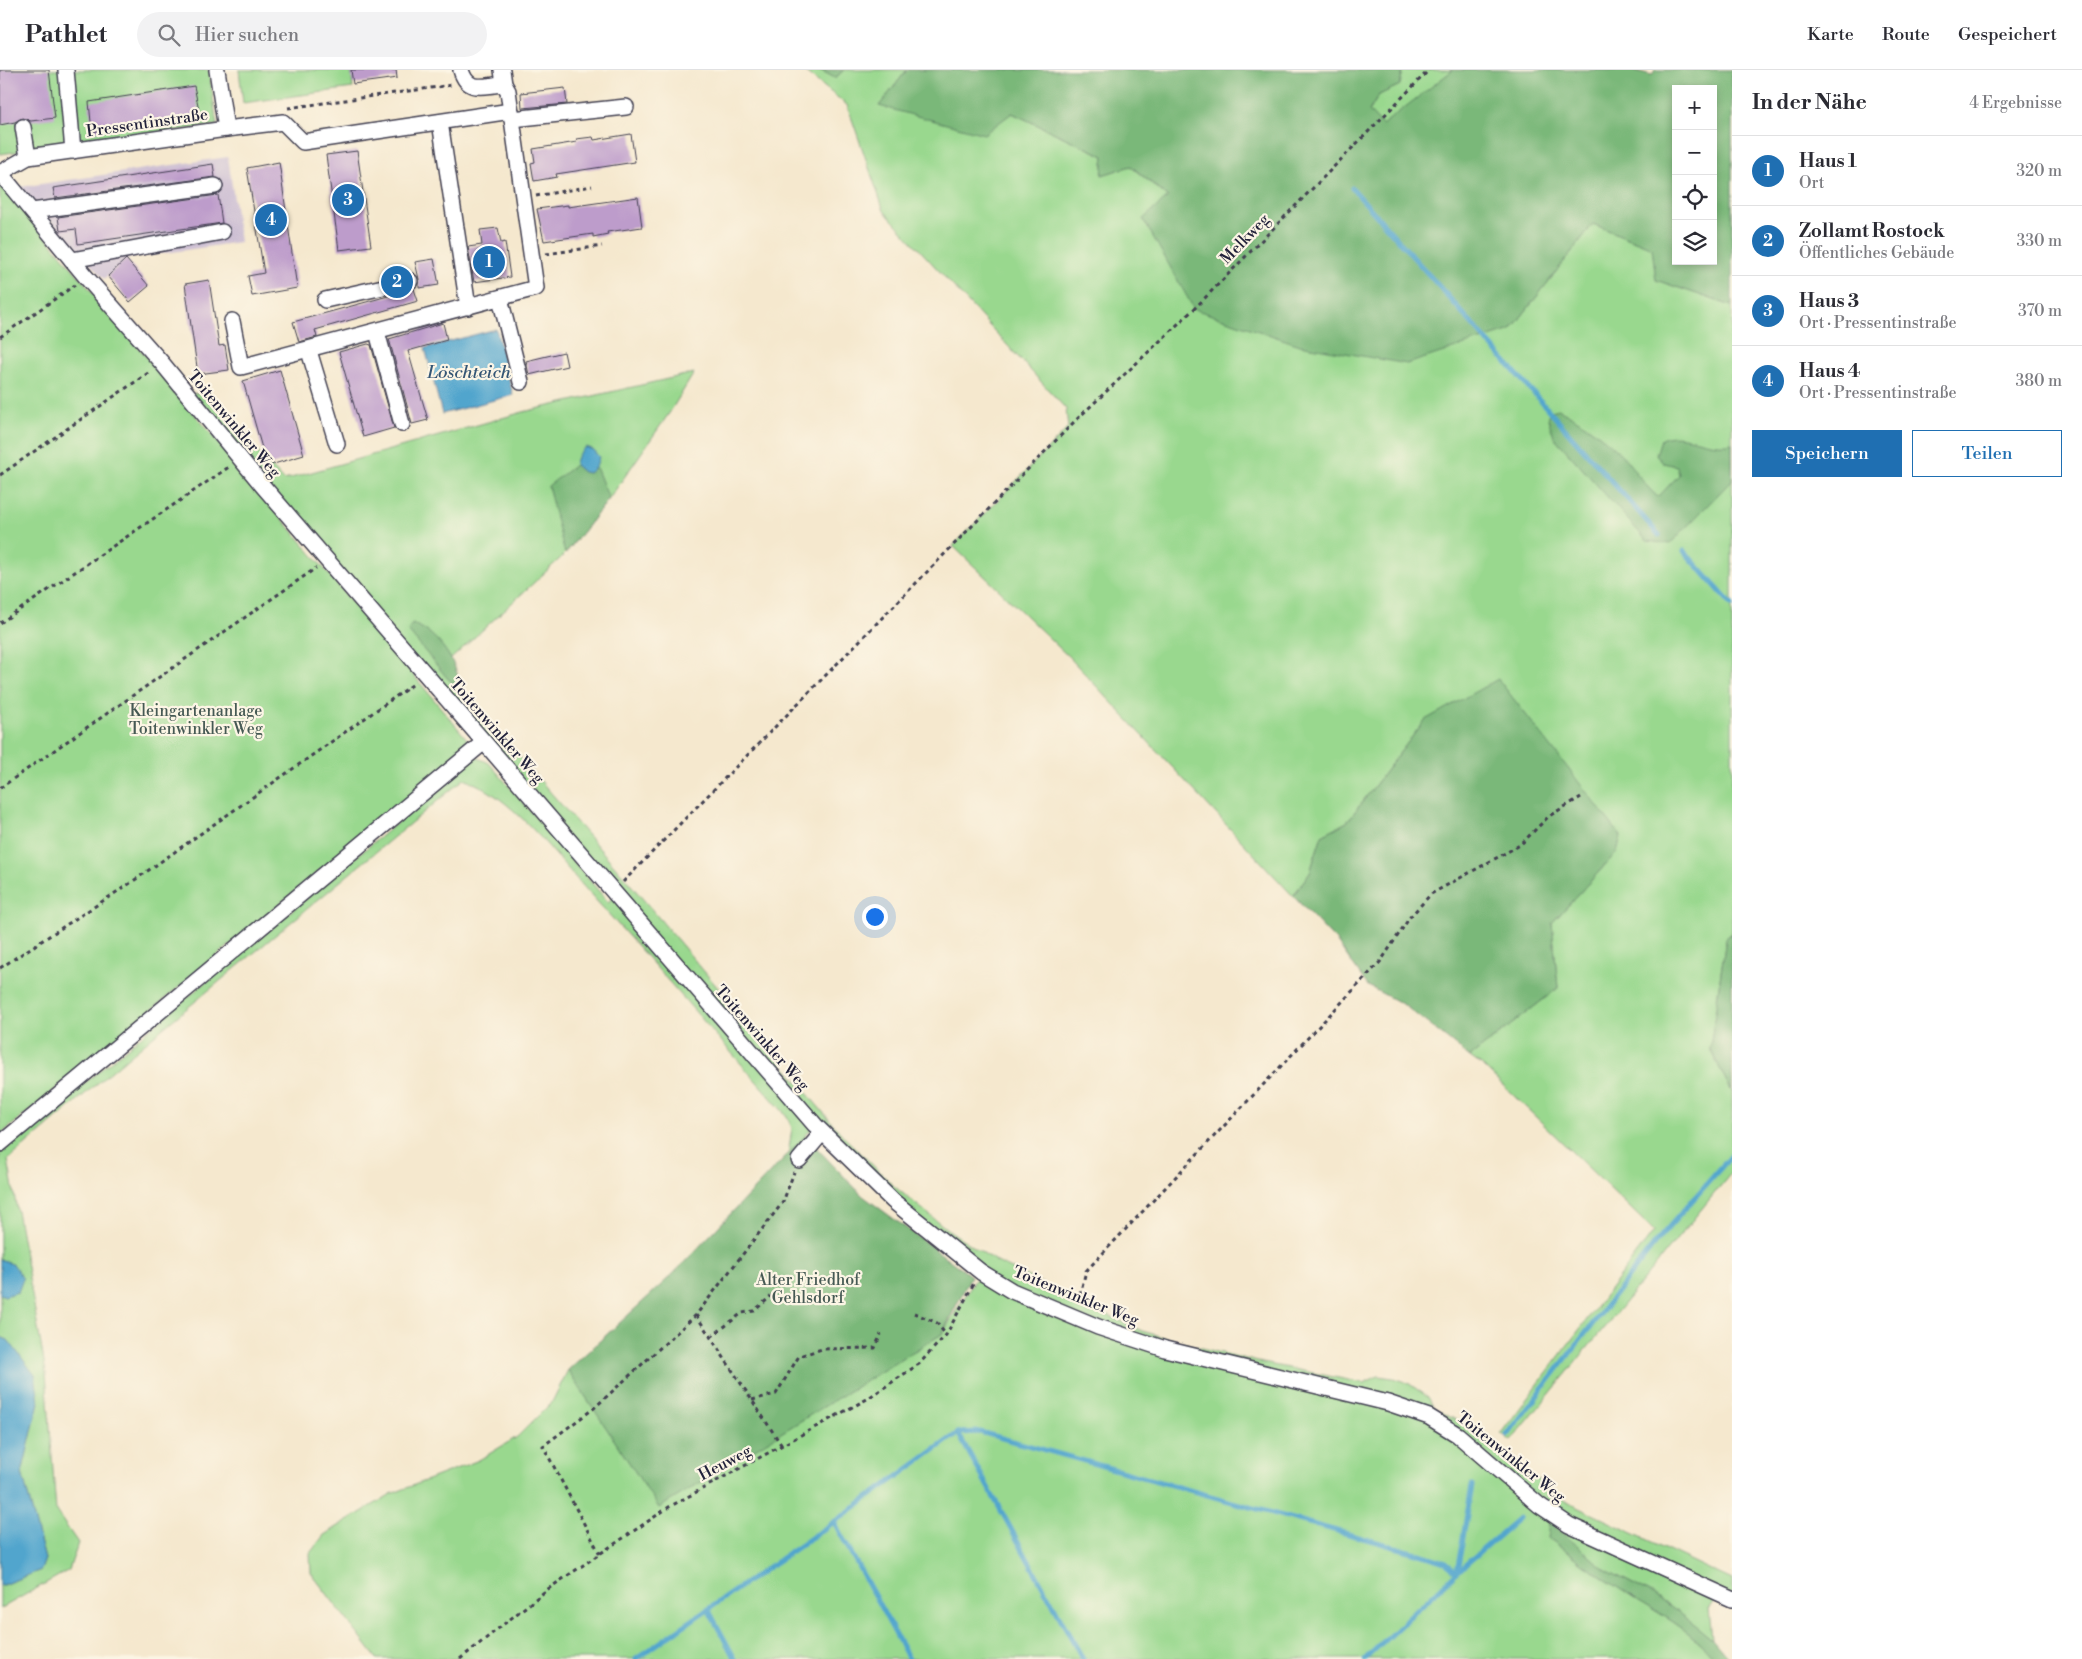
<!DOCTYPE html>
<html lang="de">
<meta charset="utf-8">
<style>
:root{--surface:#fff;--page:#f2f2f3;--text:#2b2b33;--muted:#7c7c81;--line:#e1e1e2;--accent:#1f6fb2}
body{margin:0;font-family:"Libre Bodoni",serif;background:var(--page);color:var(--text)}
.controls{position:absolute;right:15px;top:15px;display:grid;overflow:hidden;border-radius:0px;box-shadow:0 2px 8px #0003}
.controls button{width:45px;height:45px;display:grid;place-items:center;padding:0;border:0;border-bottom:1px solid var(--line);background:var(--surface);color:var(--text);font:25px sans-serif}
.you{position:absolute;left:874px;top:846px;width:18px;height:18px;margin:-12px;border:4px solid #fff;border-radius:50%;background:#1a73e8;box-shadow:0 0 0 8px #1a73e833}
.badge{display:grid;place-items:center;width:32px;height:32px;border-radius:50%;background:var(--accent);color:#fff;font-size:16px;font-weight:700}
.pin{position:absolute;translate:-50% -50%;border:2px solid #fff;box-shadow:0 1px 5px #0006}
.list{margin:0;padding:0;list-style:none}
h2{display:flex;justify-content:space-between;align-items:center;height:65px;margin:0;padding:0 20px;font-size:21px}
h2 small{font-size:16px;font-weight:400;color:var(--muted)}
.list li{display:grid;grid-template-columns:32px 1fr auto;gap:15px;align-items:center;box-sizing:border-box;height:70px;padding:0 20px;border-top:1px solid var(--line)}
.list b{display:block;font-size:19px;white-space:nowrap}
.list p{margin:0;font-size:16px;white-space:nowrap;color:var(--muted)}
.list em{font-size:16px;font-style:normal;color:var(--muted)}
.actions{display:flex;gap:10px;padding:15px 20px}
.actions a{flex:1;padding:11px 0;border:1px solid var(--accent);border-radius:0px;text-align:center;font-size:18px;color:var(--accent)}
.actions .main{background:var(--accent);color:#fff}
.icon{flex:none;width:28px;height:28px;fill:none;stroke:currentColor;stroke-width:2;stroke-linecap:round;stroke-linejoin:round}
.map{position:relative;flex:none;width:1732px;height:1589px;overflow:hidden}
header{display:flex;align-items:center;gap:30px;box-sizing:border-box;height:70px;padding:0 25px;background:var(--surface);border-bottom:1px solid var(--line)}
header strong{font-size:24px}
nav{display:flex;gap:28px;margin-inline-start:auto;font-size:18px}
.search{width:350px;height:45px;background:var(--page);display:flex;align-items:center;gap:12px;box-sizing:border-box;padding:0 18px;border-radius:28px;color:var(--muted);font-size:19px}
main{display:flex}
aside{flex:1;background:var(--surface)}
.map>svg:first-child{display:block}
.industrial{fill:#ccbed3}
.green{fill:#99d88e;stroke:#5e7d64}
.forest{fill:#7ab879;stroke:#4e6d5a;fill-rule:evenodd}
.water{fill:#51a5cd;stroke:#3a6484}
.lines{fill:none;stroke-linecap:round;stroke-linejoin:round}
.stream{stroke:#51a5cd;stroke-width:5}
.building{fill:#bd9ccb}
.minor-casing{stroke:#424051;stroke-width:18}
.path{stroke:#424051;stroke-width:3;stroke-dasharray:4 4;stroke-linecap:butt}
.minor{stroke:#fff;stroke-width:15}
.labels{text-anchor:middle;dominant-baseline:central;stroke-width:4.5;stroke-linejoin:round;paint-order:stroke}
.street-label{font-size:16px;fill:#22223b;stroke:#fcf5e5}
.park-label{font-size:16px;fill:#465954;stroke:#fcf5e5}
.water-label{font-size:18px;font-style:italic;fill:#355675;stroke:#fcf5e5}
</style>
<header>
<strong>Pathlet</strong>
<div class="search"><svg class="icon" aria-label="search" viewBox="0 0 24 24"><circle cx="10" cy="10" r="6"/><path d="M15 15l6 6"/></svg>Hier suchen</div>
<nav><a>Karte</a><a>Route</a><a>Gespeichert</a></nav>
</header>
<main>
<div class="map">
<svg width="1732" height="1589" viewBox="0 0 1732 1589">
<rect width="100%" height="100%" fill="#fcf5e5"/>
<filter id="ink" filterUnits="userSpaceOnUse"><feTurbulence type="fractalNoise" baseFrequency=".02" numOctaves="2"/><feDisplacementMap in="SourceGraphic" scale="10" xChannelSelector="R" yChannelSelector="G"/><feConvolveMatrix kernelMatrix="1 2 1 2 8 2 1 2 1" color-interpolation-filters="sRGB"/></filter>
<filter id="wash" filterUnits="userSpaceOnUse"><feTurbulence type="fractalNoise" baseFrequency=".0096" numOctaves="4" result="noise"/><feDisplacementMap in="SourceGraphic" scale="20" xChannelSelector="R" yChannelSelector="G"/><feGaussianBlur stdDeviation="1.12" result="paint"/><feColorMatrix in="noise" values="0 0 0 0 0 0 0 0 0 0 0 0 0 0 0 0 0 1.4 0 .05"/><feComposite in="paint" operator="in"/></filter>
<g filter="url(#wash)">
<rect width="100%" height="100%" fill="#f5e8ce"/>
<path class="industrial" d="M228,87L240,172L125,189L104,209L20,117Z"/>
<g class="green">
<path d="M0,0H209L217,55L0,84Z"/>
<path d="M239,0H351L353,18L243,33Z"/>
<path d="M803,0H820L835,8L844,0H907L879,36L1012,43L1104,86L1102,105L1130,96L1168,127L1511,260L1593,154L1653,178L1656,210L1732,236V863L1726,868L1710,979L1732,1022V1102L1511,1371L1501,1363L1654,1161L1484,997L1470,987L1558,918L1552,853L1617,782L1425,650L1347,752L1322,765L1310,802L1293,826L1070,588L953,476L1068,358L1066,339L884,141L847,35Z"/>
<path d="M1403,0H1453L1382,56L1369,42L1379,25L1400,15Z"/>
<path d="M0,112L472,675L0,1065Z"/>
<path d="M694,303L670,342L609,429L565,484L451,589L439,574L448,609L457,615L626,809L844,1067L895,1117L947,1159L997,1192L1142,1261L1202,1278L1258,1292L1364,1313L1378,1306L1393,1308L1408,1313L1428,1327L1434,1338L1463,1354L1565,1431L1732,1510V1537L1715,1529L1709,1538L1712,1569L1656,1526L1606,1500L1549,1454L1547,1468C1573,1486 1599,1506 1626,1523C1660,1544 1689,1558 1715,1589H377L311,1503L310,1483L324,1465L391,1424L479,1390L517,1367L552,1332L568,1300L659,1437L942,1264L980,1202L814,1056L788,1085L792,1058L786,1045C719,969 653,892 584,817C552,782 511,725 464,709L127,988L8,1090L46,1303L56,1441L78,1473L69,1500L0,1539V1516L41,1500L45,1489L22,1403L39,1332L8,1270L0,1267V1224L5,1226L14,1195L0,1189V1075L3,1081L476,687L489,693L609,833L613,823L187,324L206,323L265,390L267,396L270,395L284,410L523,342Z"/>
</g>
<g class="forest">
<path d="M820,0H844L835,8Z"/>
<path d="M907,0H1403L1400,15L1379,25L1369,41L1382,55L1453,0H1632L1652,5L1655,0H1732V236L1656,210L1652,178L1593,154L1511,260L1407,294L1300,275L1194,239L1143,149L1168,127L1131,96L1102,105L1104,86L1012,43L984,64L879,36ZM1676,19H1713V191H1676Z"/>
<path d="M1559,339C1581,351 1611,371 1627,391C1638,404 1645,416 1658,427L1679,405L1677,396L1663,393L1656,385L1661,369C1682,359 1708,379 1732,373V410L1670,474L1647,471L1554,367L1548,349L1551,341Z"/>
<path d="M575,395L583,402L589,403L596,397L609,429L565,484L548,416Z"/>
<path d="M412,554C435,560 455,589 459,611L457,615L448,609L408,561Z"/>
<path d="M1498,609L1621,766L1617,782L1552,853L1558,918L1470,987L1404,935L1368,916L1337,872L1293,826L1310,802L1322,765L1347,752L1425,650Z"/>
<path d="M1732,863V1022L1710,979L1726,868Z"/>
<path d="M805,1066L863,1126L971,1206L942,1264L659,1438L568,1300L673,1204Z"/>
<path d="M1549,1453L1606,1500L1656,1526L1697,1557L1712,1569L1729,1589H1715C1689,1558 1660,1544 1626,1523C1599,1506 1573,1486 1547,1468Z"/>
</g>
<g class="water">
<path d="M496,259L513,325L442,344L425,278Z"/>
<path d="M586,377L593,380L599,387L596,397L589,403L583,402L575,395C576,386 579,382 586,377Z"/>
<path d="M0,1189L14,1195L23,1209L18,1222L5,1226L0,1224Z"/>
<path d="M0,1267L8,1270L35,1305L39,1332L22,1403L45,1489L41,1500L0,1516Z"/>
</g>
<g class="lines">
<g class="stream">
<path d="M1352,118L1659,465"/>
<path d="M1684,481L1732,535"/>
<path d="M958,1363L980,1362L1420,1484L1445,1492L1457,1502"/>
<path d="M1507,1365L1655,1173L1732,1085"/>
<path d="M834,1452L958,1363L1083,1589"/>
<path d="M1457,1502L1472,1416"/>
<path d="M708,1539L834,1452L909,1589"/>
<path d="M636,1589L708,1539L735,1589"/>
<path d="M1365,1589L1457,1502L1519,1448"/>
</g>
</g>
<g id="blocks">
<g class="building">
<path d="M0,0H49L55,48L31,51L22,48L15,52L0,55Z"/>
<path d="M351,0H396L397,8L353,14Z"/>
<path d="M194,16L200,45L92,62L89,32Z"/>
<path d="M565,18L567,34L522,38L521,23Z"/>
<path d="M631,64L635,92L556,104L557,107L534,111L531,93L535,92L533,79L577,72L576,69L593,67L594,70Z"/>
<path d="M357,81L371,176L339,180L326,85Z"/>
<path d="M279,92L297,218L252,226L248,206L264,203L247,98Z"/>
<path d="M213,94L215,107L55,128L53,118Z"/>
<path d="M218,125L222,153L78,174L76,159L60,161L58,147Z"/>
<path d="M638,127L642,157L607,162L608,164L593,167V164L544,171L537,139L568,135V137Z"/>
<path d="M498,158L501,173L505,172L510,207L474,212L468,177L482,175L480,160Z"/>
<path d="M126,189L149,216L130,232L108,206Z"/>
<path d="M434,189L439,215L419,218V209L415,192Z"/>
<path d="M209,210L219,276L225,275L229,300L198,304L185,214Z"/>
<path d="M414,219L418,231L315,260L317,267L299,272L293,252Z"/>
<path d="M443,253L447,270L408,281L428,350L412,354L389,269Z"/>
<path d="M368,274L371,275L394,358L363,367L339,282Z"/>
<path d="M564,282L567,296L529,305L526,291Z"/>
<path d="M280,300L304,385L267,396L243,311Z"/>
</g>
</g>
</g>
<g filter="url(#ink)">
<use href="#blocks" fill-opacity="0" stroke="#424051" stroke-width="1"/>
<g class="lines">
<g class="minor-casing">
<g id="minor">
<path d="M66,0L73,81"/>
<path d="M217,0L226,59"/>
<path d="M461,0C468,24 484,15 504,14"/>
<path d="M512,49L626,37"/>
<path d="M440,52L468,237"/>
<path d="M23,57L28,87"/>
<path d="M0,103L86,207L162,293L262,415L815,1055L893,1131L981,1202L1012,1221L1098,1257L1165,1279L1388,1333L1429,1347L1458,1365L1539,1435L1569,1455L1732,1529"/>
<path d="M0,103L28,87L226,59L283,52L303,72L511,41"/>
<path d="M32,141L215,116"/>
<path d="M72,190L222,162"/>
<path d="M500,228L521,312"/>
<path d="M325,230L410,211"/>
<path d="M232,251L241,297L536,218L508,21L504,14L502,0"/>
<path d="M377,262L402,354"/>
<path d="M309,281L337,374"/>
<path d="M0,1074L484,672"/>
<path d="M799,1090L822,1063"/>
</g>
</g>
<g class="path">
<path d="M288,38L452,15"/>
<path d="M536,126L592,116"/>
<path d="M546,184L602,176"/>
<path d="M0,267L75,215"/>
<path d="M0,405L151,301"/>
<path d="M0,553L229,397"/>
<path d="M0,718L316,498"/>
<path d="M623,812L1075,351L1194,239L1429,0"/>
<path d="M0,898L129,814L415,613"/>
<path d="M1078,1232L1086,1201L1381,891L1410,847L1431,824L1520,775L1549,746L1581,727"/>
<path d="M914,1243L937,1253L946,1265"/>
<path d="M696,1245L782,1376"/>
<path d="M711,1267L742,1243L754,1241L776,1222"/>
<path d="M752,1330L776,1324L799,1286L822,1279L875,1278L881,1264"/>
<path d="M600,1484L543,1376L593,1339L696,1245L783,1132L794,1102"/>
<path d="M460,1589L548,1519L669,1437L867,1329L919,1294L946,1265L974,1213"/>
</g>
<use href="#minor" class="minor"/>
</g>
</g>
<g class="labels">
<g class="street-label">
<text transform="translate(147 53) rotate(-8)">Pressentinstraße</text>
<text transform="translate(1245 169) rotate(-46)">Melkweg</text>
<text transform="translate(234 354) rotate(50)">Toitenwinkler Weg</text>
<text transform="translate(497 661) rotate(49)">Toitenwinkler Weg</text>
<text transform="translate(762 968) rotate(49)">Toitenwinkler Weg</text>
<text transform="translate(1076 1226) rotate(22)">Toitenwinkler Weg</text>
<text transform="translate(1511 1387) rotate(39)">Toitenwinkler Weg</text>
<text transform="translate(725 1393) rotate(-28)">Heuweg</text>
</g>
<g class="park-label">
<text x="196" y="641">Kleingartenanlage<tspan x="196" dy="18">Toitenwinkler Weg</tspan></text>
<text x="808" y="1210">Alter Friedhof<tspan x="808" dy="18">Gehlsdorf</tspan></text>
</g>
<g class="water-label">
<text x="469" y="302">Löschteich</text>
</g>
</g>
</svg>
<div class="controls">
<button>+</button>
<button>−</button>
<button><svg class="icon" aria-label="locate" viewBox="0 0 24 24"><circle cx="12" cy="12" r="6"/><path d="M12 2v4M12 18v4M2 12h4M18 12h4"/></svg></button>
<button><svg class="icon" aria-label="layers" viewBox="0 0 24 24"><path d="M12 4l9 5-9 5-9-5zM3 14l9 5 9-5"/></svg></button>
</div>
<div class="you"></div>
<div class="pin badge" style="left:489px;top:192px">1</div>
<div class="pin badge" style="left:397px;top:212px">2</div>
<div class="pin badge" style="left:348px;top:130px">3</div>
<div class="pin badge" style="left:271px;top:150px">4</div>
</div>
<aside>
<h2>In der Nähe<small>4 Ergebnisse</small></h2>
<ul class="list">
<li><span class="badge">1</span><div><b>Haus 1</b><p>Ort</p></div><em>320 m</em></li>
<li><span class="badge">2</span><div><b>Zollamt Rostock</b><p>Öffentliches Gebäude</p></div><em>330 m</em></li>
<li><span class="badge">3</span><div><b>Haus 3</b><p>Ort · Pressentinstraße</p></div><em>370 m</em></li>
<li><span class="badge">4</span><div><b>Haus 4</b><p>Ort · Pressentinstraße</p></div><em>380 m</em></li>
</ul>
<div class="actions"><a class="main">Speichern</a><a>Teilen</a></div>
</aside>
</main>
